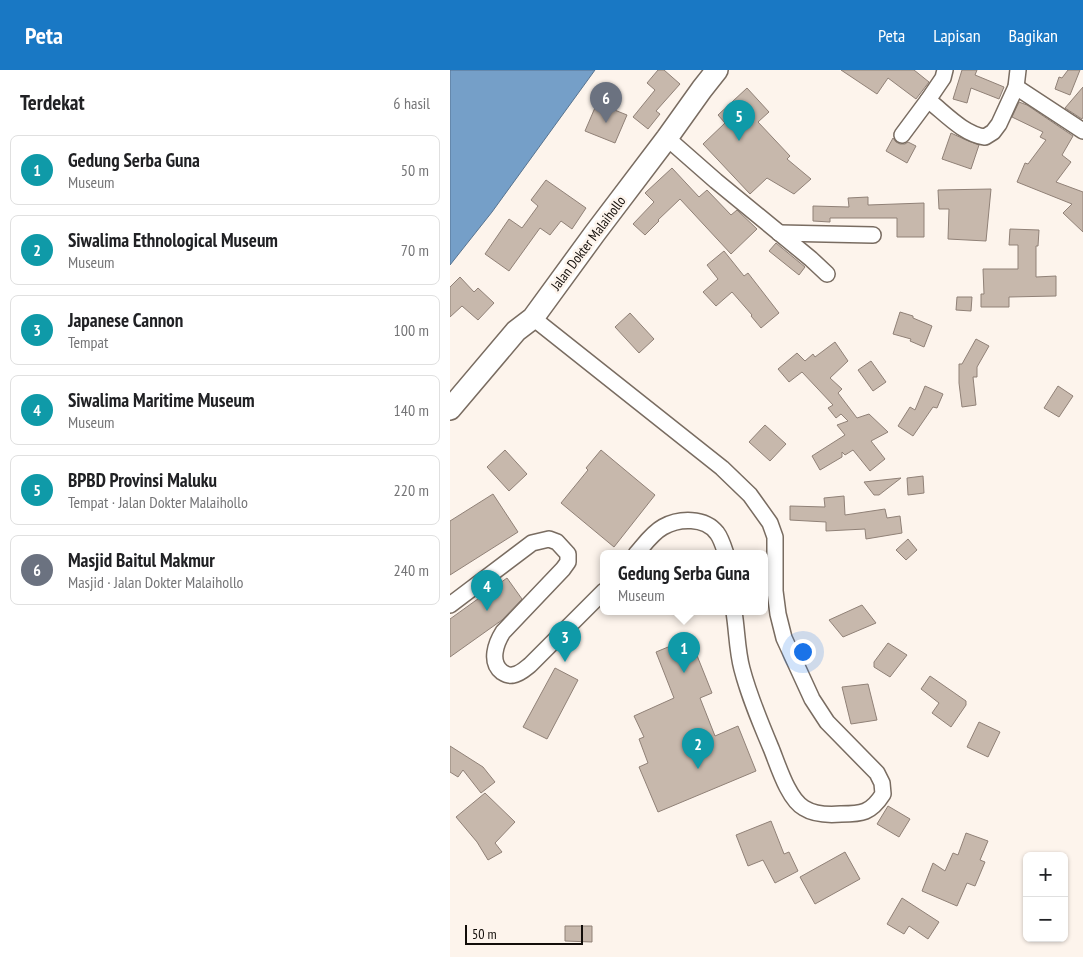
<!DOCTYPE html>
<html lang="id">
<meta charset="utf-8">
<style>
:root{--surface:#fff;--page:#f6f6f6;--text:#202124;--muted:#757577;--line:#e0e0e0;--accent:#1978c4}
body{margin:0;font-family:"PT Sans Narrow",sans-serif;background:var(--page);color:var(--text)}
.controls{position:absolute;right:15px;bottom:15px;display:grid;overflow:hidden;border-radius:8px;box-shadow:0 1px 4px #0004}
.controls button{width:45px;height:45px;display:grid;place-items:center;padding:0;border:0;border-bottom:1px solid var(--line);background:var(--surface);color:var(--text);font:25px sans-serif}
.scale{position:absolute;left:15px;bottom:12px;width:118px;box-sizing:border-box;padding-left:5px;border:2px solid #120d09;border-top:0;font-size:14px;line-height:18px;white-space:nowrap;color:#120d09;-webkit-text-stroke:4px #fdf4ec;paint-order:stroke}
.you{position:absolute;left:352px;top:581px;width:18px;height:18px;margin:-12px;border:4px solid #fff;border-radius:50%;background:#1a73e8;box-shadow:0 0 0 8px #1a73e833}
.badge{display:grid;place-items:center;width:32px;height:32px;border-radius:50%;background:var(--accent);color:#fff;font-size:16px;font-weight:700}
.pin{position:absolute;translate:-50% -41px;filter:drop-shadow(0 1px 2px #0008)}
.pin::after{content:'';position:absolute;top:26px;width:18px;height:15px;background:inherit;clip-path:polygon(0 0,100% 0,50% 100%)}
.popup{position:absolute;left:150px;top:480px;width:168px;height:65px;box-sizing:border-box;display:grid;place-content:center;border-radius:8px;background:var(--surface);filter:drop-shadow(0 1px 4px #0005);font-size:16px;white-space:nowrap;color:var(--muted)}
.popup b{font-size:19px;color:var(--text)}
.popup::after{content:'';position:absolute;left:50%;top:100%;margin-left:-10px;border:10px solid transparent;border-top-color:var(--surface)}
.list{margin:0;padding:0;list-style:none}
h2{display:flex;justify-content:space-between;align-items:center;height:65px;margin:0;padding:0 20px;font-size:21px}
h2 small{font-size:16px;font-weight:400;color:var(--muted)}
.list li{display:grid;grid-template-columns:32px 1fr auto;gap:15px;align-items:center;box-sizing:border-box;height:70px;margin:0 10px 10px;padding:0 10px;border:1px solid var(--line);border-radius:8px}
.list b{display:block;font-size:19px;white-space:nowrap}
.list p{margin:0;font-size:16px;white-space:nowrap;color:var(--muted)}
.list em{font-size:16px;font-style:normal;color:var(--muted)}
.map{position:relative;flex:none;width:633px;height:887px;overflow:hidden}
header{display:flex;align-items:center;gap:30px;box-sizing:border-box;height:70px;padding:0 25px;background:var(--accent);color:#fff}
header strong{font-size:24px}
nav{display:flex;gap:28px;margin-inline-start:auto;font-size:18px}
main{display:flex}
aside{flex:1;background:var(--surface)}
.map>svg:first-child{display:block}
.water{fill:#759fc8;stroke:#57738f}
.building{fill:#c7b8ac;stroke:#908177}
.lines{fill:none;stroke-linecap:round;stroke-linejoin:round}
.minor-casing{stroke:#796c61;stroke-width:18}
.secondary-casing{stroke:#796c61;stroke-width:24}
.minor{stroke:#fff;stroke-width:15}
.secondary{stroke:#fff;stroke-width:21}
.labels{text-anchor:middle;dominant-baseline:central;stroke-width:5;stroke-linejoin:round;paint-order:stroke}
.street-label{font-size:14px;fill:#120d09;stroke:#fdf4ec}
</style>
<header>
<strong>Peta</strong>
<nav><a>Peta</a><a>Lapisan</a><a>Bagikan</a></nav>
</header>
<main>
<aside>
<h2>Terdekat<small>6 hasil</small></h2>
<ul class="list">
<li><span class="badge" style="background:#0f9aa8">1</span><div><b>Gedung Serba Guna</b><p>Museum</p></div><em>50 m</em></li>
<li><span class="badge" style="background:#0f9aa8">2</span><div><b>Siwalima Ethnological Museum</b><p>Museum</p></div><em>70 m</em></li>
<li><span class="badge" style="background:#0f9aa8">3</span><div><b>Japanese Cannon</b><p>Tempat</p></div><em>100 m</em></li>
<li><span class="badge" style="background:#0f9aa8">4</span><div><b>Siwalima Maritime Museum</b><p>Museum</p></div><em>140 m</em></li>
<li><span class="badge" style="background:#0f9aa8">5</span><div><b>BPBD Provinsi Maluku</b><p>Tempat · Jalan Dokter Malaihollo</p></div><em>220 m</em></li>
<li><span class="badge" style="background:#6b7280">6</span><div><b>Masjid Baitul Makmur</b><p>Masjid · Jalan Dokter Malaihollo</p></div><em>240 m</em></li>
</ul>
</aside>
<div class="map">
<svg width="633" height="887" viewBox="0 0 633 887">
<rect width="100%" height="100%" fill="#fdf4ec"/>
<path class="water" d="M0,0H145L42,142L0,195Z"/>
<g class="building">
<path d="M208,0H214L230,14L206,41L210,44L198,59L183,47L205,20L197,13Z"/>
<path d="M391,0H464L479,12L466,29L438,8L427,24Z"/>
<path d="M512,0H527L525,5L554,17L549,29L521,18L517,33L503,29Z"/>
<path d="M618,0H630L620,25L605,19L609,7L612,8Z"/>
<path d="M633,17V47L632,49L615,38Z"/>
<path d="M297,18L319,42L308,52L340,86L337,89L361,109L344,124L317,108L300,124L253,74L275,53L268,45Z"/>
<path d="M569,32L577,35L623,66L612,85L621,92L606,112L633,122V162L613,143L622,134L567,112L575,93L578,94L596,70L590,67L593,62L562,47Z"/>
<path d="M147,33L177,45L165,73L135,61Z"/>
<path d="M501,63L516,70L529,75L521,99L492,89Z"/>
<path d="M443,68L446,72L450,74H455L458,72L466,76L457,93L436,81Z"/>
<path d="M222,98L249,127L257,120L281,145L287,140L307,159L281,184L230,129L208,150L209,151L195,165L183,154L204,132L195,123Z"/>
<path d="M96,110L136,138L122,159L111,151L100,165L90,158L59,201L35,184L59,149L72,158L88,136L81,130Z"/>
<path d="M541,119L536,171L498,169L499,139H489L488,120Z"/>
<path d="M418,127V135L474,133V167H447V148H380V152L363,151V136L399,137L398,128Z"/>
<path d="M560,159L589,160L588,176H586V207L606,206V226L559,227V237H531V224H534L533,199H568V175H559Z"/>
<path d="M326,173L355,197L349,205L319,181Z"/>
<path d="M274,181L294,206L298,203L329,243L311,258L301,246L302,245L282,222L266,236L253,222L268,209L257,195Z"/>
<path d="M10,207L24,222L28,218L44,233L28,250L12,236L0,247V217Z"/>
<path d="M507,227H522L521,241L506,240Z"/>
<path d="M450,242L463,246V248L482,256L474,277L460,271L461,269L443,264Z"/>
<path d="M180,243L204,269L189,283L165,257Z"/>
<path d="M526,269L539,276L527,297V307H523L526,335L512,337L509,313V294H512Z"/>
<path d="M385,272L398,291L380,308L392,319L388,323L407,348L419,344L438,362L421,371L435,389L420,401L403,380L395,385L392,382V387L370,400L362,386L395,365L387,355L398,351L391,344L386,348L378,338L383,335L352,302L339,312L328,299L347,283L355,291L363,284L365,287Z"/>
<path d="M421,291L436,312L423,321L408,300Z"/>
<path d="M475,316L493,324L487,338L483,337L463,366L448,356L460,337L465,340Z"/>
<path d="M608,316L623,326L609,347L594,338Z"/>
<path d="M315,355L336,374L320,391L299,372Z"/>
<path d="M55,380L77,404L59,421L37,397Z"/>
<path d="M151,380L205,425L164,477L111,433L138,400L136,398Z"/>
<path d="M473,406L474,423L458,425L457,408Z"/>
<path d="M451,408L429,425H424L414,412Z"/>
<path d="M43,424L68,462L0,505V451Z"/>
<path d="M394,426L395,445L435,439L437,448L450,446L452,463L416,469L415,459L376,461V452L340,450V436L375,437L374,428Z"/>
<path d="M458,469L467,480L456,490L446,480Z"/>
<path d="M57,508L72,529L52,550L0,587V549Z"/>
<path d="M412,535L426,553L393,567L379,550Z"/>
<path d="M240,568L262,623L250,628L265,666L288,656L306,701L208,742L189,697L198,693L189,669L194,667L184,646L224,628L206,582Z"/>
<path d="M438,573L457,585L440,607L424,597V592Z"/>
<path d="M105,598L128,610L97,669L73,657Z"/>
<path d="M480,606L516,631V635L501,657L482,643L489,633L471,619Z"/>
<path d="M418,614L427,650L401,654L392,617Z"/>
<path d="M529,652L550,662L538,687L517,677Z"/>
<path d="M0,676L33,697L45,712L31,723L13,700L8,707L0,702Z"/>
<path d="M35,723L65,752L45,773L52,782L38,790L27,772L6,747Z"/>
<path d="M438,736L460,749L449,767L427,754Z"/>
<path d="M321,751L334,784L339,782L348,801L325,813L313,790L298,796L286,765Z"/>
<path d="M516,763L538,771L530,790L535,792L525,816L517,813L507,836L472,821L483,793L495,801L503,783L508,785Z"/>
<path d="M395,782L410,809L365,834L350,807Z"/>
<path d="M452,828L489,852L478,869L459,856L454,864L437,854Z"/>
<path d="M115,856H142V872L115,871Z"/>
</g>
<g class="lines">
<g class="minor-casing">
<g id="minor">
<path d="M495,0L493,8L478,30C495,43 513,64 535,67L543,62L549,54L566,17L568,0"/>
<path d="M566,17L633,61"/>
<path d="M452,65L478,30"/>
<path d="M217,68L266,111L361,189L377,204"/>
<path d="M329,163L423,165"/>
<path d="M83,248L272,398L300,425L320,453L325,467V521L328,544L334,568L362,629L377,652L427,703L432,713L433,724C421,743 412,744 391,744C379,745 365,745 354,738C338,729 328,695 321,678C310,652 299,626 292,599C287,581 287,560 284,542"/>
<path d="M186,484C194,475 202,463 213,457C229,448 255,447 267,463C271,468 274,478 276,484"/>
<path d="M0,535L82,473L99,469L107,472L118,484V492L113,499L53,562C46,573 39,592 52,602C55,604 59,606 63,605C70,604 75,599 80,595L154,521"/>
</g>
</g>
<g class="secondary-casing">
<path id="secondary" d="M0,339L66,261L83,248L145,163L217,68L252,19L267,0"/>
</g>
<use href="#minor" class="minor"/>
<use href="#secondary" class="secondary"/>
</g>
<g class="labels">
<g class="street-label">
<text transform="translate(138 173) rotate(-53)">Jalan Dokter Malaihollo</text>
</g>
</g>
</svg>
<div class="controls">
<button>+</button>
<button>−</button>
</div>
<div class="scale">50 m</div>
<div class="you"></div>
<div class="pin badge" style="left:234px;top:603px;background:#0f9aa8">1</div>
<div class="popup"><b>Gedung Serba Guna</b>Museum</div>
<div class="pin badge" style="left:248px;top:699px;background:#0f9aa8">2</div>
<div class="pin badge" style="left:115px;top:592px;background:#0f9aa8">3</div>
<div class="pin badge" style="left:37px;top:541px;background:#0f9aa8">4</div>
<div class="pin badge" style="left:289px;top:71px;background:#0f9aa8">5</div>
<div class="pin badge" style="left:156px;top:53px;background:#6b7280">6</div>
</div>
</main>
